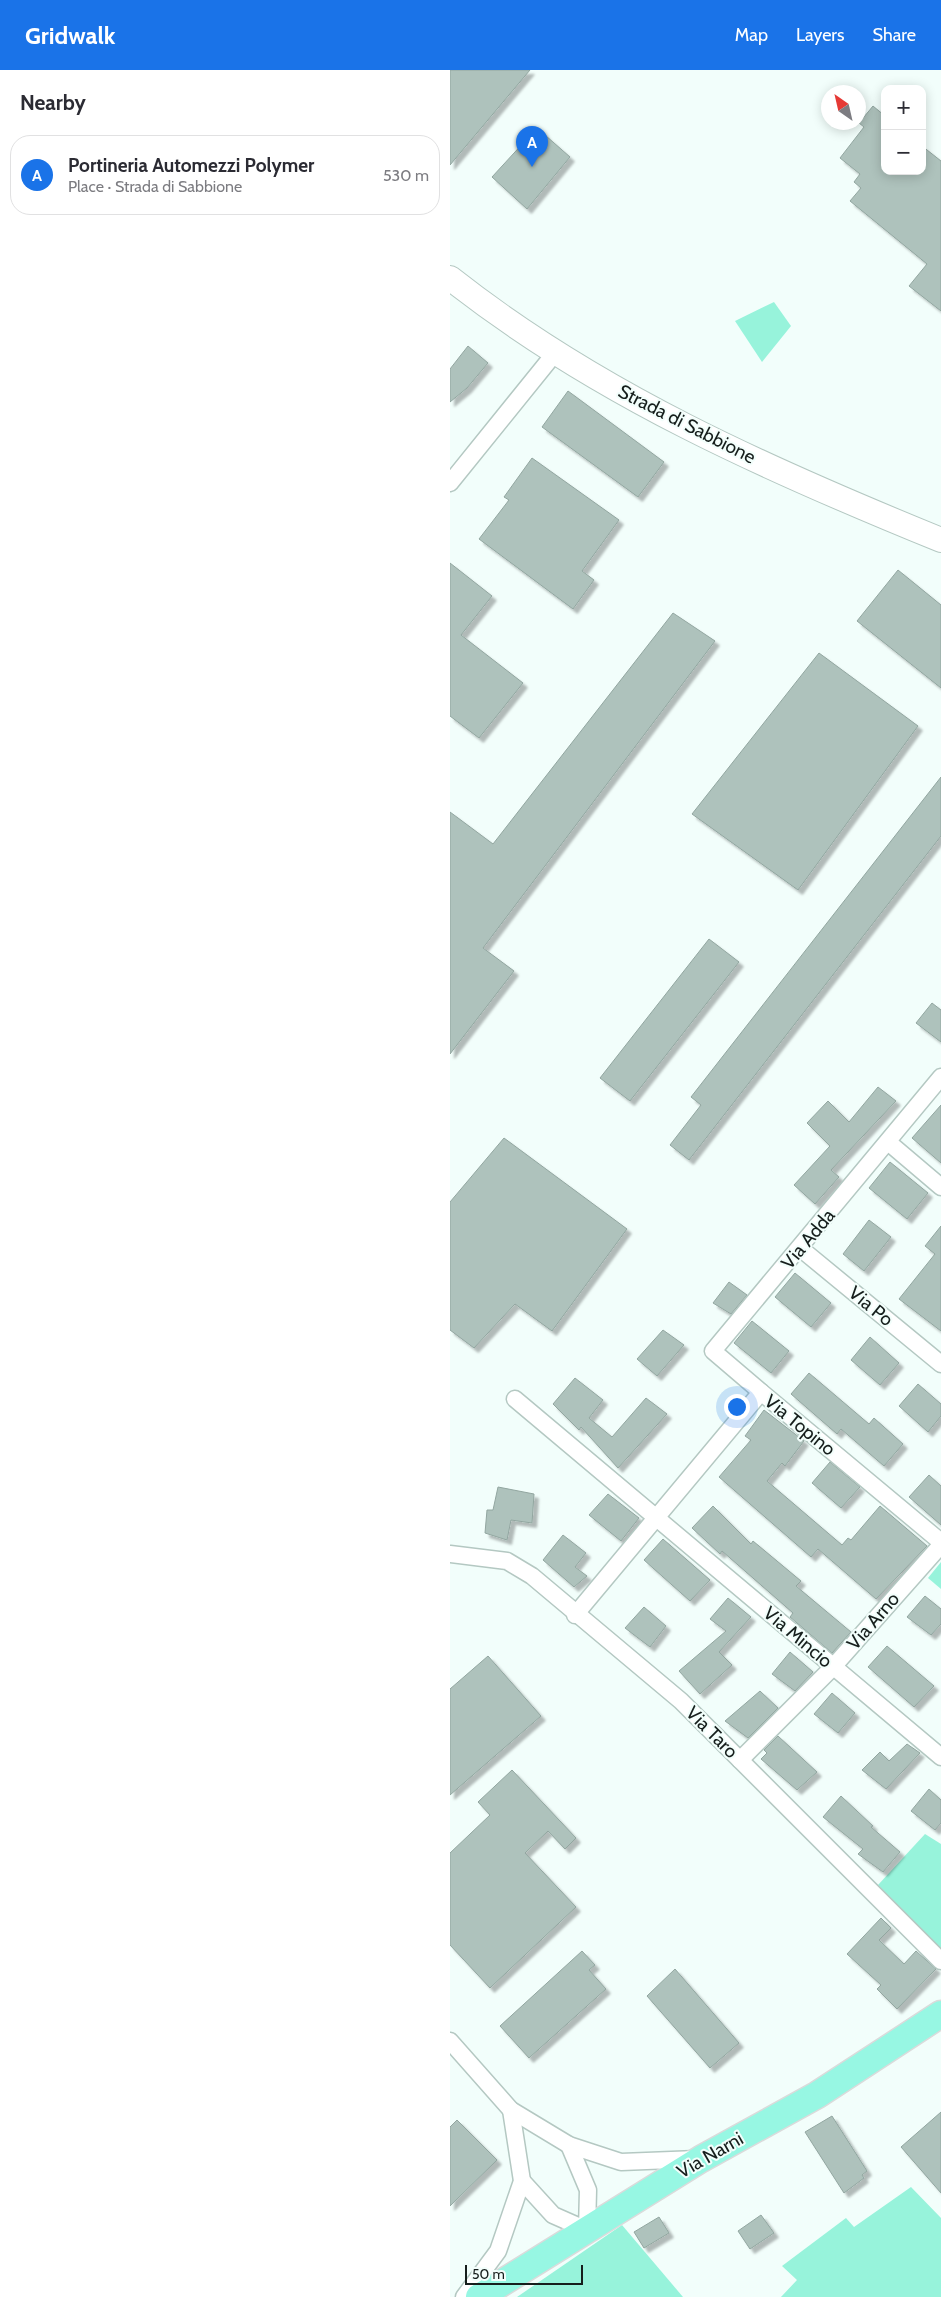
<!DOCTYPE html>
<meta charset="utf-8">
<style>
:root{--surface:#fff;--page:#f2f2f3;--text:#2b2b33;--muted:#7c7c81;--line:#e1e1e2;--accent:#1a73e8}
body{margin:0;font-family:Cabin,sans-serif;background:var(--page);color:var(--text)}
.controls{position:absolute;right:15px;top:15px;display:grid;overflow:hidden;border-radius:10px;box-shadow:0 2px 12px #0003}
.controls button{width:45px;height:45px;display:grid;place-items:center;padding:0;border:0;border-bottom:1px solid var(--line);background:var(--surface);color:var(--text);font:25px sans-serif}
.compass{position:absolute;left:371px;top:15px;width:45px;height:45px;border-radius:50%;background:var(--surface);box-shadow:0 2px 12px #0003;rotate:326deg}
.scale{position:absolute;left:15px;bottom:12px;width:118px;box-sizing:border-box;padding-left:5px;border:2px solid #161e1c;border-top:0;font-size:14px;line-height:18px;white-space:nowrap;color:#161e1c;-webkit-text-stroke:4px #f2fefb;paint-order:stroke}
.you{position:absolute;left:286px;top:1336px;width:18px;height:18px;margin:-12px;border:4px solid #fff;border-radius:50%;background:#1a73e8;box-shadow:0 0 0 8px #1a73e833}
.badge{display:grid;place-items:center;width:32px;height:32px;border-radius:50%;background:var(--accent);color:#fff;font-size:16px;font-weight:700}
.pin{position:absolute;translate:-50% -41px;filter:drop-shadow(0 1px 2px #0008)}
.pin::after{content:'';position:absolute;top:26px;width:18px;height:15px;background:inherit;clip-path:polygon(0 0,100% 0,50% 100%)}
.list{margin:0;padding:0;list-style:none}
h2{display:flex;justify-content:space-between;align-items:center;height:65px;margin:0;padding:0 20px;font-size:21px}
h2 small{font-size:16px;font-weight:400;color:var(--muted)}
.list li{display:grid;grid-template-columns:32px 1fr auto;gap:15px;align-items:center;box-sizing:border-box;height:80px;margin:0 10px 10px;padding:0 10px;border:1px solid var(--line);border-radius:20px}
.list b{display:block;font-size:19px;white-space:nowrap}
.list p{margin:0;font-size:16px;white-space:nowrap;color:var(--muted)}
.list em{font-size:16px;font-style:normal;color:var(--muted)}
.map{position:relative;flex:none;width:491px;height:2227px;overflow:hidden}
header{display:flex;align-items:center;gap:30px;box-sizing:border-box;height:70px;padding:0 25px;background:var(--accent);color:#fff}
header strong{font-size:24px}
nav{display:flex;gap:28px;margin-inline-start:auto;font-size:18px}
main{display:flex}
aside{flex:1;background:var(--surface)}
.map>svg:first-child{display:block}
.green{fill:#97f3db}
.building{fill:#aec2bc;stroke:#92a6a0;filter:url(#shadow)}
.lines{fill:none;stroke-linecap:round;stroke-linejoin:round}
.street-casing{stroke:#b4c8c2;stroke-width:19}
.secondary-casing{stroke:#b4c8c2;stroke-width:26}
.primary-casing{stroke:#dadbdb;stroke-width:29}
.street{stroke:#fff;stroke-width:16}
.secondary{stroke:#fff;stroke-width:24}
.primary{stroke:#97f7e3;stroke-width:26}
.labels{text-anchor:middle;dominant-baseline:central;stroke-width:4;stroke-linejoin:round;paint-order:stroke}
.street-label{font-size:19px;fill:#161e1c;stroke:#f2fefb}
</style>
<header>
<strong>Gridwalk</strong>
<nav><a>Map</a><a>Layers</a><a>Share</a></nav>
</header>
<main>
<aside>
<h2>Nearby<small></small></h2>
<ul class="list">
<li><span class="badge">A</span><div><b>Portineria Automezzi Polymer</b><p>Place · Strada di Sabbione</p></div><em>530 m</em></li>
</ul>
</aside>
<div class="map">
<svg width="491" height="2227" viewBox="0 0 491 2227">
<defs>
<filter id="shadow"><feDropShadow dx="4.5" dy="4.5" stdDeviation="1" flood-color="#0004"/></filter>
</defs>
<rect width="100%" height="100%" fill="#f2fefb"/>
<g class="green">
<path d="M324,232L341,256L312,292L285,251Z"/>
<path d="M491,1492V1519L478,1508Z"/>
<path d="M475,1764L491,1774V1879L428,1815Z"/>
<path d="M461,2117L491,2148V2227H331L347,2210L332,2196L396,2148L404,2157Z"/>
<path d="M172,2155L233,2227H67Z"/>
</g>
<g class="building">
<path d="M0,0H80L0,95Z"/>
<path d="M423,36L435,46V101H472V76L491,91V241L459,216L477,194L400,131L411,118L404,112L410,104L390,88L414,57L409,53Z"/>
<path d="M87,58L120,87L77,139L42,107Z"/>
<path d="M18,276L38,293L17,318L0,332V299Z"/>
<path d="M118,321L214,392L188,427L92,357Z"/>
<path d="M82,388L169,450L132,501L144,510L123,539L29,469L59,430L54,427Z"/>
<path d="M0,493L42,526L11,565L73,613L29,668L0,646Z"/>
<path d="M448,500L491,535V618L407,551Z"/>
<path d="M223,543L265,571L33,878L64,901L0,984V742L43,774Z"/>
<path d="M369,583L468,656L348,820L242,744Z"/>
<path d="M491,707V766L239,1090L220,1075L251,1035L241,1027Z"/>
<path d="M259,869L289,892L180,1031L150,1008Z"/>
<path d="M482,933L491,940V972L466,953Z"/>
<path d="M428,1017L446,1031L381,1100L389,1107L365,1134L344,1115L380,1076L357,1053L378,1031L399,1052Z"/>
<path d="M491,1035V1093L462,1068Z"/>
<path d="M54,1068L177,1159L102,1261L65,1234L24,1278L0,1260V1132Z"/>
<path d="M440,1092L478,1123L457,1149L419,1118Z"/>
<path d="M419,1150L441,1167L414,1201L393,1184Z"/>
<path d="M491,1156V1261L449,1229L485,1184L475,1176Z"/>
<path d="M345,1203L381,1233L361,1257L325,1227Z"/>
<path d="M279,1212L297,1225L281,1244L263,1233Z"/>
<path d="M302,1251L339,1281L321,1303L284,1273Z"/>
<path d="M213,1260L234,1275L207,1306L187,1289Z"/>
<path d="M420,1267L449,1293L430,1315L401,1290Z"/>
<path d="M359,1303L419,1354L424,1348L453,1374L434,1396L391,1359L387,1364L341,1324Z"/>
<path d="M125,1308L153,1330L139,1348L162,1367L196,1328L217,1344L168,1398L131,1357L129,1360L103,1334Z"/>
<path d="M468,1314L491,1334V1346L478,1362L449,1336Z"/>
<path d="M314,1340L354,1371L335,1396L332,1393L317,1411L392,1475L398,1468L401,1470L430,1436L477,1476L426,1529L368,1479L361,1487L269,1407L301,1370L295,1366Z"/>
<path d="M380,1392L410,1417L391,1438L362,1413Z"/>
<path d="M479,1405L491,1416V1455L459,1427Z"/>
<path d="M48,1417L84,1424L82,1453L61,1450L57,1470L35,1463L37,1440H43Z"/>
<path d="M158,1424L189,1448L171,1471L139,1445Z"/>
<path d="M263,1436L301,1474L303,1471L351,1511L346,1516L401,1562L382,1583L340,1547L343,1543L272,1481L270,1484L242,1458Z"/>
<path d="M113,1465L136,1483L125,1497L137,1506L124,1517L93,1490Z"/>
<path d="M213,1469L260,1510L240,1531L194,1490Z"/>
<path d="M475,1526L491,1539V1554L481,1565L457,1547Z"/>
<path d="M278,1528L301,1547L269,1582L282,1595L250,1624L229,1601L276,1561L260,1549Z"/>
<path d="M194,1537L216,1556L200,1577L175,1558Z"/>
<path d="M437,1576L484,1616L464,1637L418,1597Z"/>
<path d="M340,1582L363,1602L345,1621L322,1604Z"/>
<path d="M38,1586L91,1646L0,1725V1619Z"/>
<path d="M310,1621L328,1638L298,1668L275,1651Z"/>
<path d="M382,1623L405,1643L388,1663L364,1644Z"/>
<path d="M328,1666L367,1702L347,1720L311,1689L317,1683L314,1680Z"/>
<path d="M457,1674L470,1683L436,1719L412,1700L430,1682L439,1691Z"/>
<path d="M62,1700L126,1768L115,1779L98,1761L75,1783L126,1837L40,1918L0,1875V1783L40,1745L28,1732Z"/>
<path d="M479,1719L491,1730V1753L485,1760L461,1741Z"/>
<path d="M391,1726L423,1756L421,1757L450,1782L433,1802L408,1784L413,1779L373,1747Z"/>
<path d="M431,1848L441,1858L429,1870L454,1894L466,1881L486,1899L447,1939L427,1919L431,1915L397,1884Z"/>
<path d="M132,1881L145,1895L139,1900L156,1919L79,1988L50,1956Z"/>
<path d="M225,1899L289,1973L260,1998L197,1926Z"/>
<path d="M491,2042V2123L451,2077Z"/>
<path d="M382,2046L417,2101L412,2105L414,2108L394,2123L355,2062Z"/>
<path d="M7,2050L47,2090L0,2136V2057Z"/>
<path d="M311,2145L324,2163L300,2179L288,2161Z"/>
<path d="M209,2147L219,2163L194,2178L184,2162Z"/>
</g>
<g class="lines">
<g class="street-casing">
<g id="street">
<path d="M0,413L105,283"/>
<path d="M438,1072L491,1117"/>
<path d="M350,1178L491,1294"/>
<path d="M311,1322L263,1281L491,1007"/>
<path d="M65,1329L491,1687"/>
<path d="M0,1484L57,1491L82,1506L231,1631L491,1891"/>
<path d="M125,1545L311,1322L491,1472"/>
<path d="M290,1690L383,1597L491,1475"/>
<path d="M0,1971L61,2040L119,2075L171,2092L247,2089"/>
<path d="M72,2111L103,2145L137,2160L138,2120L119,2075"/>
<path d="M14,2227L48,2181L72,2111L61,2040"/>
</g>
</g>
<g class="secondary-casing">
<path id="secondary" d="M0,208C147,324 319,400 491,470"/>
</g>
<g class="primary-casing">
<path id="primary" d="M29,2227L251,2089L367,2025L491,1944"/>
</g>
<use href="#street" class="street"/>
<use href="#secondary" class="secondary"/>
<use href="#primary" class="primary"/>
</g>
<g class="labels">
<g class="street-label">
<text transform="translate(237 354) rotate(27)">Strada di Sabbione</text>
<text transform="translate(358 1169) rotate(-50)">Via Adda</text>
<text transform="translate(421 1236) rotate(39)">Via Po</text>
<text transform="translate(350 1355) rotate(39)">Via Topino</text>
<text transform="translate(423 1551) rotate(-49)">Via Arno</text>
<text transform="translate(348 1567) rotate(40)">Via Mincio</text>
<text transform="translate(262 1662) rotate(45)">Via Taro</text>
<text transform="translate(260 2085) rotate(-30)">Via Narni</text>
</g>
</g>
</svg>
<div class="controls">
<button>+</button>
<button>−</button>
</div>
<svg class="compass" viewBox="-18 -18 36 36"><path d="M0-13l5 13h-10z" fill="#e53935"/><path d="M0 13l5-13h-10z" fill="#7c7c81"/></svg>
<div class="scale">50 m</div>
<div class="you"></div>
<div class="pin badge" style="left:82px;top:97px">A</div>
</div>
</main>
